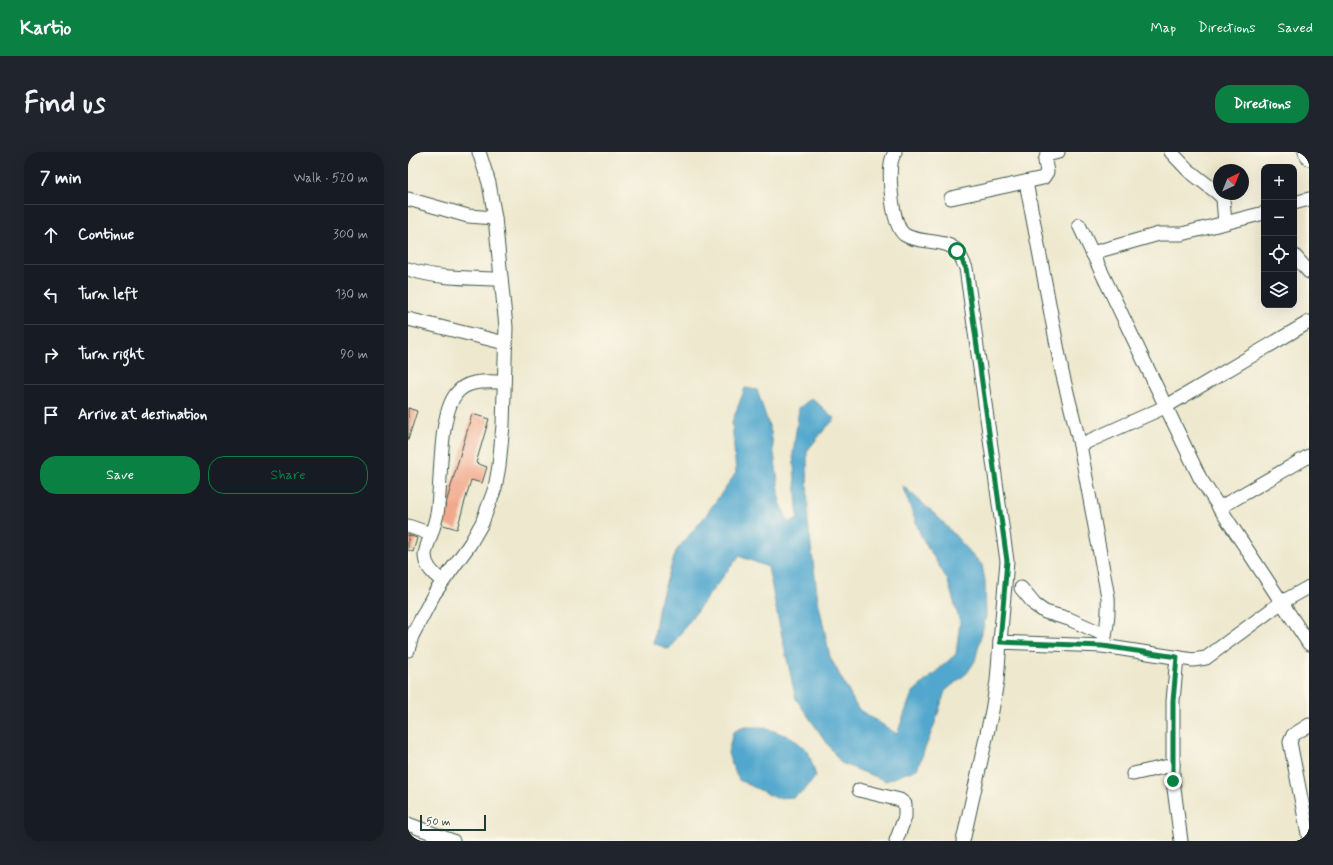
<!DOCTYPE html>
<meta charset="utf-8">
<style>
:root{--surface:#171b24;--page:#20242c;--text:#f1f3f6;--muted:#9ea1a6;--line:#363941;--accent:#0b8043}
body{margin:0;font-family:Mynerve,sans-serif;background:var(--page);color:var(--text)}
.controls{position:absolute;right:12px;top:12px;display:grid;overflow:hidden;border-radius:8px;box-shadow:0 4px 16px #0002}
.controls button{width:36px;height:36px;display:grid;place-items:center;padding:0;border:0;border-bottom:1px solid var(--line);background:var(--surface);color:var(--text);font:20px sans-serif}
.compass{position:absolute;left:805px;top:12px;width:36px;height:36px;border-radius:50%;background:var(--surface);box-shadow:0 4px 16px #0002;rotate:43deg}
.scale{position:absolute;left:12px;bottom:10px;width:66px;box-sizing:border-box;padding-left:4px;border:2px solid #1f3d34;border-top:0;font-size:11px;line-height:14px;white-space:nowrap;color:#1f3d34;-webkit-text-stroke:3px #fbf7ec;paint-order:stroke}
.stop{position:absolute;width:12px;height:12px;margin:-9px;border:3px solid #0b8043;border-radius:50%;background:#fff}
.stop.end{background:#0b8043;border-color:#fff;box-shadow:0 1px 4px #0008}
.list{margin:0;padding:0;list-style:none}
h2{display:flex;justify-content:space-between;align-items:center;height:52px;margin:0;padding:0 16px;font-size:17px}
h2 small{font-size:13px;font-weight:400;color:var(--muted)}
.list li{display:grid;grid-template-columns:26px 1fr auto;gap:12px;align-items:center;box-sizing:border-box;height:60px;padding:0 16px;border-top:1px solid var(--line)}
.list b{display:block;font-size:15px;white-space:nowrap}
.list em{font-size:13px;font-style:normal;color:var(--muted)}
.actions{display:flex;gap:8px;padding:12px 16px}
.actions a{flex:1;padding:9px 0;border:1px solid var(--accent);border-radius:16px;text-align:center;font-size:14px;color:var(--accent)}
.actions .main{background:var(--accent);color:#fff}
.icon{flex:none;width:22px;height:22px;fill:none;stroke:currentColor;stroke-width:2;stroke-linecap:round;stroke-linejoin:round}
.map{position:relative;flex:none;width:901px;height:689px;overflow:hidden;border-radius:16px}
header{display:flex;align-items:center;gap:24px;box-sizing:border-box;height:56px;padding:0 20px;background:var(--accent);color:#fff}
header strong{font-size:19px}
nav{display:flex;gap:22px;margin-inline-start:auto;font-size:14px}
.intro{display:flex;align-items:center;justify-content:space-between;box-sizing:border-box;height:96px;padding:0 24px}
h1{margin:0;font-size:28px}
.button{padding:10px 18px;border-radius:16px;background:var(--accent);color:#fff;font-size:14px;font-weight:700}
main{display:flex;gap:24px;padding:0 24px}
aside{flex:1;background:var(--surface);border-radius:16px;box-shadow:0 4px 16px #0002}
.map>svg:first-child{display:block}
.water{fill:#51a7cd;stroke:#387280}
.building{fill:#f1a78a}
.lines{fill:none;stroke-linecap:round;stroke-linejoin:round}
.minor-casing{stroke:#3e574b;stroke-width:15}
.minor{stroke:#fff;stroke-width:13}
.route{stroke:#0b8043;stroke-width:5}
</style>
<header>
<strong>Kartio</strong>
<nav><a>Map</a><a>Directions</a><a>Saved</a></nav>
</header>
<div class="intro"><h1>Find us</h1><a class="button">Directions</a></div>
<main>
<aside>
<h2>7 min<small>Walk · 520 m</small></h2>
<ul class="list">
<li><svg class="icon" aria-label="ahead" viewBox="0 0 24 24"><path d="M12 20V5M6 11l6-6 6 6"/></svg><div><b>Continue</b></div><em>300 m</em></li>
<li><svg class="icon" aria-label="left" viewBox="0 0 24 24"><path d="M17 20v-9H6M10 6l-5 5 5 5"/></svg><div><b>Turn left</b></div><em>130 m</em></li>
<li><svg class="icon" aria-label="right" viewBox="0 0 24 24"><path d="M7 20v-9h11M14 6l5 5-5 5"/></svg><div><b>Turn right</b></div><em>90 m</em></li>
<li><svg class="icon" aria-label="arrive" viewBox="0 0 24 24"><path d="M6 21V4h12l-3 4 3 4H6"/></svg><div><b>Arrive at destination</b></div></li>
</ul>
<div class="actions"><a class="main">Save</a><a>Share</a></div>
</aside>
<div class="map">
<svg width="901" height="689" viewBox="0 0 901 689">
<rect width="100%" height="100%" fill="#fbf7ec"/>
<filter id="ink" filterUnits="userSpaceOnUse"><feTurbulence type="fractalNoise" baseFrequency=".025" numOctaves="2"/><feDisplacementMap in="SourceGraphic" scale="8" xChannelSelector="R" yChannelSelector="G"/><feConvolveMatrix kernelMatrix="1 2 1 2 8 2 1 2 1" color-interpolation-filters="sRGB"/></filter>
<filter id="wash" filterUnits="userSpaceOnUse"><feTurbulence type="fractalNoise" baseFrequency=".012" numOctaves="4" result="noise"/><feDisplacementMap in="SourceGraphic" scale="16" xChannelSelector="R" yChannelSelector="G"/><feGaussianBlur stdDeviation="0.9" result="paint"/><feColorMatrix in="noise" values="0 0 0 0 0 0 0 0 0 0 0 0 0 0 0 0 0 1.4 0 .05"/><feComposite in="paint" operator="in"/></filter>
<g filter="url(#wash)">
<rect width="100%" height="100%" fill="#eee8ce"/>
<g class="water">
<path d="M337,236L349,238L363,280L369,323L372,349L380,371L390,367L385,302L391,256L404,246L427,267L416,278L399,299L400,370L410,448L422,505L450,557L489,582L504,541L548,502L552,470L539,427L513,384L494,333L531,366L574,413L577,429L578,464L567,509L559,521L537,539L527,571L509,617L478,629L433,611L388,547L371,471L360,415L331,404L297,448L261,497L245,491L251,453L268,399L295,367L328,321L324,270Z"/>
<path d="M336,575H354L383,585L400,599L408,624L396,639L385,645L368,646L331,628L324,613L320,601L325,580Z"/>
</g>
<g id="blocks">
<g class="building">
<path d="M0,256L9,259L0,288Z"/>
<path d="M64,262L81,267L68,311L79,315L74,331L63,328L49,377L32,372Z"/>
<path d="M0,383L9,386L5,400L0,398Z"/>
</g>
</g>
</g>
<g filter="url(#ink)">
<use href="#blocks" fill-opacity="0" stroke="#3e574b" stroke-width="1"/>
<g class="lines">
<g class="minor-casing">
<g id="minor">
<path d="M487,0C485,4 483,8 483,12C481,26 484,75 497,83C511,92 537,86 549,99C553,103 555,111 558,116L599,409L592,490"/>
<path d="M763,0L780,18L811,42"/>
<path d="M897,0L901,7"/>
<path d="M618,30L654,220L672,293L700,445C701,463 699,477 695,494"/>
<path d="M811,42L815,47L817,71"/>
<path d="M543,46L635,26L639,20L637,9L639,3L650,0"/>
<path d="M0,47L60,64L87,66"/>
<path d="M886,51L901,47"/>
<path d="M671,73L792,326L901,492"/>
<path d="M684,101L751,82H774L856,61"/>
<path d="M886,103L901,120"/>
<path d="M0,117C30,127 62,126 93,127"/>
<path d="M0,167L97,191"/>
<path d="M672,293L757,255L901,170"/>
<path d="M811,356L901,304"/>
<path d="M0,374L23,382"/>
<path d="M35,429C26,423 17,414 17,403C17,400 19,396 19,394C23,383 27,372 29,362C34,331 30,265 48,242C59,227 80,230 96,230"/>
<path d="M613,436L627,453L637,460L661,467L697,483"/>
<path d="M0,498L4,484L26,442L62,392L74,371L87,336L91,314L95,273L98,175L87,66L81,31L71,0"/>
<path d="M769,505L765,549V629L773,689"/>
<path d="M901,573L885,583L882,590L901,687"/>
<path d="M725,622L765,613"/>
<path d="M451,638L492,648L497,652V665L488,689"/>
<path d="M0,672L45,689"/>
<path d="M555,689L584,559L589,529L592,490L695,494L785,508L798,506L874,450L901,435"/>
</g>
</g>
<use href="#minor" class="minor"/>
</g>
</g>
<g class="lines" filter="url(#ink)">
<path class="route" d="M549,99L558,116L599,409L592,490L695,494L769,505L765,549V629"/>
</g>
</svg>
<div class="controls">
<button>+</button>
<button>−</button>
<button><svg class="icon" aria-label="locate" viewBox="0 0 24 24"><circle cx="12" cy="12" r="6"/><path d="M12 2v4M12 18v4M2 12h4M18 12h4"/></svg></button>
<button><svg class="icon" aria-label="layers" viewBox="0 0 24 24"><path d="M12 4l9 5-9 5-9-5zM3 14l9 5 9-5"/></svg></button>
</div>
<svg class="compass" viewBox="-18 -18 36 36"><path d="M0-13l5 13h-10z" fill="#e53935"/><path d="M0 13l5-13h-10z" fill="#9ea1a6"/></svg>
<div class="scale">50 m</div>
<div class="stop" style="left:549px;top:99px"></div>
<div class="stop end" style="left:765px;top:629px"></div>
</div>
</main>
